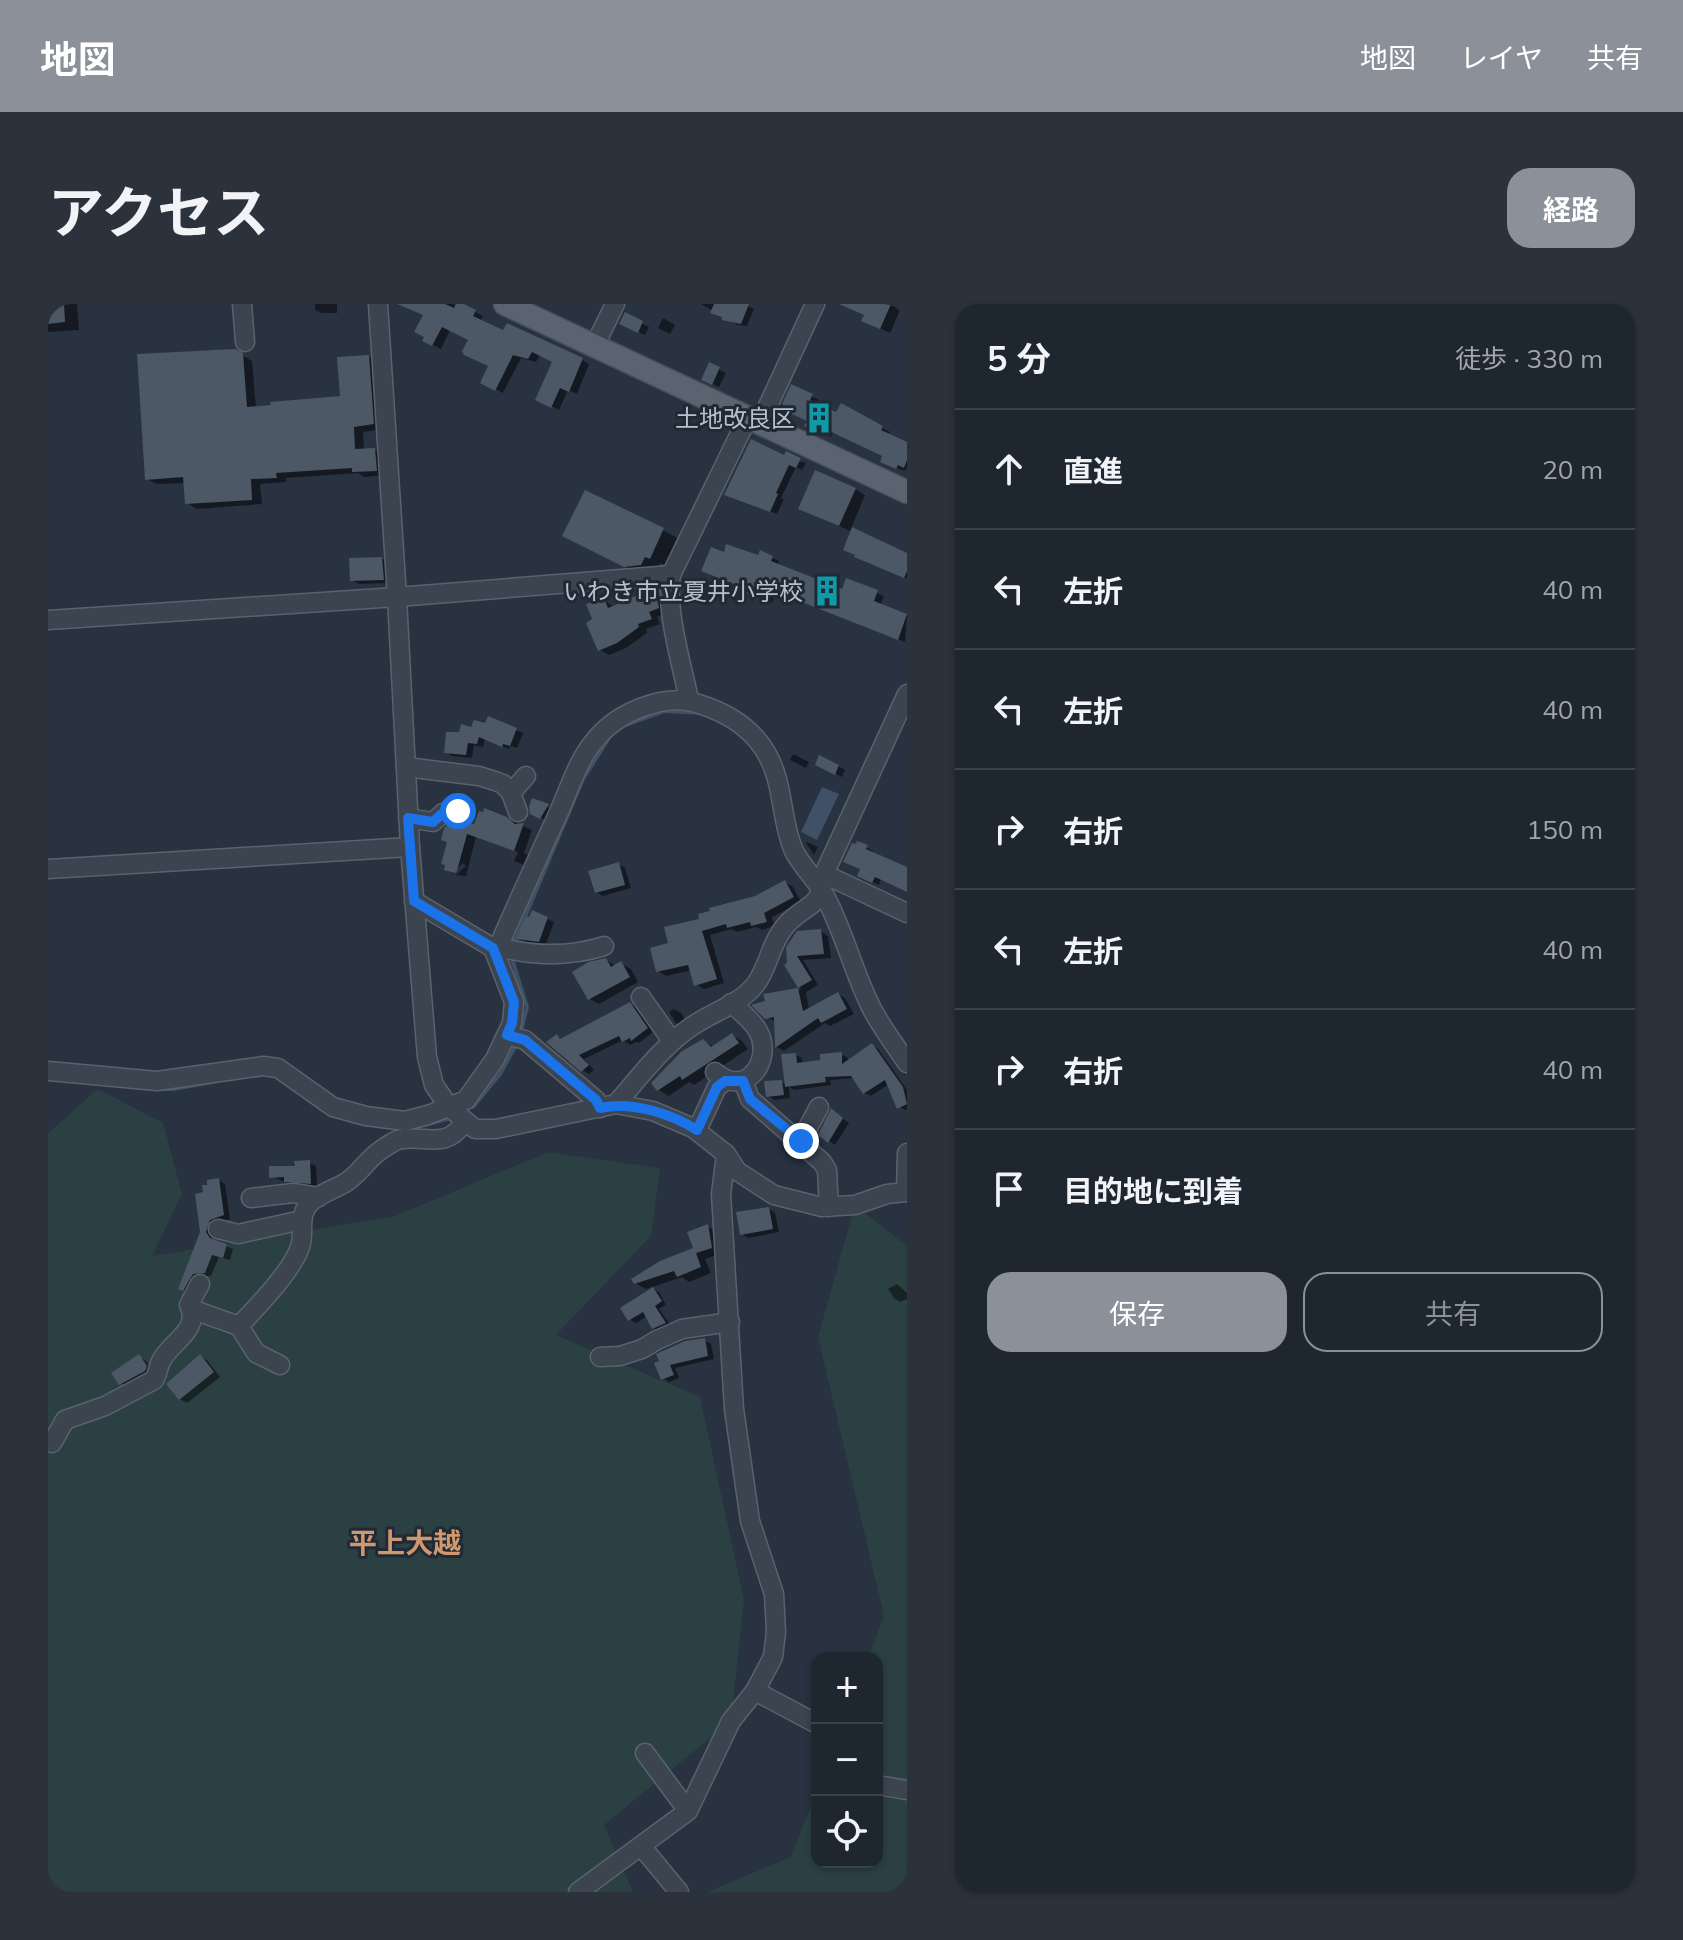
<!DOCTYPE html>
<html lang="ja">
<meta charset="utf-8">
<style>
:root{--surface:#1e2630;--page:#2b323c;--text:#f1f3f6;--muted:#a1a5ab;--line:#3c434c;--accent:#8c9099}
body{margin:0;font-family:Mulish,"Noto Sans JP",sans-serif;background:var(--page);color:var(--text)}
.controls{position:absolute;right:24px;bottom:24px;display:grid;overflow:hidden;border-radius:16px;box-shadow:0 2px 6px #0004}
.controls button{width:72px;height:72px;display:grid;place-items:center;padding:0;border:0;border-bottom:2px solid var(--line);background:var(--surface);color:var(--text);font:40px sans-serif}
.stop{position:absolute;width:24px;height:24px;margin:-18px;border:6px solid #1a73e8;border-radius:50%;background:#fff}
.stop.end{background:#1a73e8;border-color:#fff;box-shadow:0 2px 8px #0008}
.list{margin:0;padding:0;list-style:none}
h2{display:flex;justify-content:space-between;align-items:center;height:104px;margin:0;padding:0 32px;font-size:34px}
h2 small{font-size:26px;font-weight:400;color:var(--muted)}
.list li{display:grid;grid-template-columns:52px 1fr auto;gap:24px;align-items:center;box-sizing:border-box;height:120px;padding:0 32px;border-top:2px solid var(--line)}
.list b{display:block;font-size:30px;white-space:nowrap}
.list em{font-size:26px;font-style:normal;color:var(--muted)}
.actions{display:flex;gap:16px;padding:24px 32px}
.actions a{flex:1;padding:18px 0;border:2px solid var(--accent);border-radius:24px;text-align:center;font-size:28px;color:var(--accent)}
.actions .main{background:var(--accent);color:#fff}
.icon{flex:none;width:44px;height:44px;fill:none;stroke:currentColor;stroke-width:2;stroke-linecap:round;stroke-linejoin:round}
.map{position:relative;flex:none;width:859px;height:1588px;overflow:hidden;border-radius:24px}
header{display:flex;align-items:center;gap:48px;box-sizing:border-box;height:112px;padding:0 40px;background:var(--accent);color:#fff}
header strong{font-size:38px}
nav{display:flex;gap:44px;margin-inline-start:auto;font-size:28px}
.intro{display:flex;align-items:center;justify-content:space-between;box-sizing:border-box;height:192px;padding:0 48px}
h1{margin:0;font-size:56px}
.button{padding:20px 36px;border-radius:24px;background:var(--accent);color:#fff;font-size:28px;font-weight:700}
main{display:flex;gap:48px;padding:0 48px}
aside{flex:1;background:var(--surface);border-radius:24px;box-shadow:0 2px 6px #0004}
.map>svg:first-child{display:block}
.green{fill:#2b4042}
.water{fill:#3f5067}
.shadow{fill:#0007}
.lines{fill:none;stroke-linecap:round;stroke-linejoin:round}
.stream{stroke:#3f5067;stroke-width:4}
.building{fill:#4c5865}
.minor-casing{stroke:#5a626d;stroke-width:21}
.major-casing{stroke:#464d59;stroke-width:25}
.minor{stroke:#3c4450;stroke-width:18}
.major{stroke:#5a6370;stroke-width:22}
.route{stroke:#1a73e8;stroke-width:10}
.labels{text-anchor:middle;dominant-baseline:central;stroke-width:6;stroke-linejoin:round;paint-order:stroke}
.poi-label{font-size:24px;fill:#b9c0ca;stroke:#212935;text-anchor:end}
.quarter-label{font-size:28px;font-weight:bold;fill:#cf986f;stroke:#212935}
</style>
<header>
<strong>地図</strong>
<nav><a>地図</a><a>レイヤ</a><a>共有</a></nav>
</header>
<div class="intro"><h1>アクセス</h1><a class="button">経路</a></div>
<main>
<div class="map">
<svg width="859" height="1588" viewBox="0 0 859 1588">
<rect width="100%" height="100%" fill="#283240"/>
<g class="green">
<path d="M50,785L115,819L134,890L104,952L347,912L500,848L612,864L603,932L508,1031L652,1093L696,1296L683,1417L556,1521L585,1588H0V829Z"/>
<path d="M807,901L859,942V1588H659L743,1553L769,1486V1558H829V1354H820L836,1312L770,1033Z"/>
</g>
<path class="water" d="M774,483L791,490L769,536L753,528Z"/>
<g class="shadow">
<path d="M0,0H29L31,26L0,28Z"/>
<path d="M267,0H289V9H274L267,6Z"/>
<path d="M370,0H405L409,2L412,0L435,12L432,17L456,29L534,56L541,60L529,90L520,86L511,106L497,99L506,58L492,51L488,58L473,54L455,89L434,78L442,62L422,36L402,26L393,45L377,37V11Z"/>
<path d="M653,0H696L706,5L699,22L690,21Z"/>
<path d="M805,0H846L853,4L842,29L825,21Z"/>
<path d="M577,11L601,23L597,31L580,23Z"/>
<path d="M615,14L627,21L622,30L610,24Z"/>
<path d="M187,47L204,57L208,104L294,94L321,53L331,59L335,125L315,128L316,147L327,146L337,152L338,171L316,173L310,169L238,174V178L212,180L214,200L149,205L139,199L137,179L109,180L99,175Z"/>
<path d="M662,61L678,69L671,83L662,79Z"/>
<path d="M744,83L771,96L769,101L789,111L818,116L842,128L840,131L859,140V164L856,167L842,161L836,152L785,128L783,133L766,125Z"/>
<path d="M737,154L758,159L754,166L748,163L733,194L736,195L729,210L685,194Z"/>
<path d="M807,185L817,191L803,225L859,251V274L817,258L805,228L763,210Z"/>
<path d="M615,226L629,234L617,261L612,259L608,269L593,270L531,240Z"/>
<path d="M713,249L731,257L730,261L795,287L800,276L836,292L832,302L859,312L857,338L728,287L724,299L703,291L677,250L711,253Z"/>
<path d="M334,255L341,259L342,279L311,280L304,276Z"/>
<path d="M607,287L616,292L619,309L609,313L612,320L598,325L599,329L578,344L561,351L552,346L546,316L556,296L566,303Z"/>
<path d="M468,426L475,429L469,444L462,442L461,445L437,435L435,443L426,441L424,454L404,452L398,448L413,430Z"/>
<path d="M745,450L761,458L758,464L742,456Z"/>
<path d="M790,462L797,466L794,473L776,464Z"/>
<path d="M485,496L506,506L500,517L491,513Z"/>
<path d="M458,514L484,526L476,549L485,554L480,563L466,557L470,548L428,533L418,572L408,571L418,562L415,559L405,569L398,565L401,538L428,523Z"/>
<path d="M759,538L770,543L766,551L758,539Z"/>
<path d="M810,539L825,547L824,550L859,566V587L833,575L831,581L818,575Z"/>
<path d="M571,560L577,564L583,584L555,592L548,588Z"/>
<path d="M737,578L745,583L753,598L724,613L726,622L714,626L708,623L689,628L684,625L662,631L676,679L656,685L648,680L644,666L618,672L610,667L623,641L653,616L708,594Z"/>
<path d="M485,609L506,618L498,640L478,638L472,634Z"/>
<path d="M772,627L780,632L783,654L755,656L770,681L758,688L761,706L790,690L797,694L806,710L782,722L777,719L736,747L729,743V718L718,713V692L753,686L739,662Z"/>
<path d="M558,656L568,662L573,660L583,665L590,678L551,700L542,695L527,668Z"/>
<path d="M582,700L589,704L605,728L591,739L588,738L582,741L575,736L536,755L546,766L541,770L534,766L509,732L515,736Z"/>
<path d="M626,705L633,709L639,719L635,722L628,719L621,708Z"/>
<path d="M684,731L694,737L700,745L646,781L641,778L621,792L611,786L655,737L666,743Z"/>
<path d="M824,741L830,745L859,786V806L851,803L841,780L823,792L817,789L807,774L782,776L783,781L746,786L741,783L742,794L727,796L720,792L734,778L739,781L748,751L754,754V760L774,758L793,750L800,754V759Z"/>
<path d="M790,811L801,819L787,841L781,837Z"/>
<path d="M261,859L268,862L269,882L244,881L223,872Z"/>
<path d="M170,876L177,880L182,915L167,920L164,932L167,938L185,945L182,956L171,953L163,972H153L142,989L132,984L154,928L157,889Z"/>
<path d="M721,905L727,909L731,928L700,934L694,930Z"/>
<path d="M660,923L671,929L674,949L657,955L663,969L641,978L634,973L598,985L587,979L647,945Z"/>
<path d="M849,980L859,989V995L852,998L846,994L840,985Z"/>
<path d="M605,985L611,988L618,1001L611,1005L623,1022L611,1027L606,1024L599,1012L588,1019L582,1016Z"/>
<path d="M656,1036L663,1040L666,1055L627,1064L631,1074L621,1078L615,1074L613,1058Z"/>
<path d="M91,1053L98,1057L105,1067L79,1083L73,1079Z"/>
<path d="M152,1053L159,1056L172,1073L139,1099L132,1095Z"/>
</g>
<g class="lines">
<g class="stream">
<path d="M577,421L616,407L654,409"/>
<path d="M466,639L535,475L561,434"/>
<path d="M463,652L479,703L473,727"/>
<path d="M106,785H126L164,778"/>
<path d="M425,803L452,770L469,739"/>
<path d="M359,825L400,815"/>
</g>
</g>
<g class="building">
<path d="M0,0H16L17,18L0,20Z"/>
<path d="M349,0H397L406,4L408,0H416L428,6L425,12L455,26L459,19L535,54L521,88L512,84L503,104L487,96L504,58L484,48L480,55L465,51L447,87L432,79L440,62L416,51L414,47L420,36L394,23L384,42L374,37L376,33L366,28L375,11Z"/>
<path d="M666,0H701L693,20L674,16V13L662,9Z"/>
<path d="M791,0H843L832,25L813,17L816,11Z"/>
<path d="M577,8L595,17L590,29L571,20Z"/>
<path d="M187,45L195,49L199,103L223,101L222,98L292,92L289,53L321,51L326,120L306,123L307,145L327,144L329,167L304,168V164L228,169L229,174L203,175L204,196L137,200L135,173L97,176L89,50Z"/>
<path d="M661,58L672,63L664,81L653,76Z"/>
<path d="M743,80L765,90L762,96L788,108L793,99L835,122L833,126L859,138V156L856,164L850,161L848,165L832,158L834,152L777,125L775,130L756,122L759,117L735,106L737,102L734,100Z"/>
<path d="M703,135L736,151L738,147L753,154L748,164L741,161L728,189L730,190L722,208L676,191Z"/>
<path d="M767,166L808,184L791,222L750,205Z"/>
<path d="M537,186L616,224L602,255L597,253L593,261L576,263L514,232Z"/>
<path d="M804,223L859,249V267L856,274L806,253L807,251L795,246Z"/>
<path d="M678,240L710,251L712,246L725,252L723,257L794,285L798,274L830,286L826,297L859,310L850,336L721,285L717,297L694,288L696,284L653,267L663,243L676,248Z"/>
<path d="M334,253L336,276L302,277L301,254Z"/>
<path d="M607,284L611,304L601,308L604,315L590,320L591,323L569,339L550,347L538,319L544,315L538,300L556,294L560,304Z"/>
<path d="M440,412L469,424L462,442L455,440L454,443L431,433L429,440L420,439L418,451L396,449L398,428H411L413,420L423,423L426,416L437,419Z"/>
<path d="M771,451L791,461L787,471L767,461Z"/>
<path d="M484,494L501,500L492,515L482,510L481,502Z"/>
<path d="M436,504L459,513L467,520L476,519L466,547L419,530L409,567L407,569L396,566L397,561L393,560L399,538L393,536L396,524L400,520L416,517L426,520L431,507L435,508Z"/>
<path d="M809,537L820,541L818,545L859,563V588L827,573L824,579L809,572L812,565L795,558L804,539L808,540Z"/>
<path d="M571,558L577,581L547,589L540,567Z"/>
<path d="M737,576L746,593L716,609L719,618L703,622L702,618L679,624L678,620L654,627L669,675L646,682L640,661L608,668L602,644L620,639L616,623L651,615L650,610L662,607L661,604L707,592Z"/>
<path d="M484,606L500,613L491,638L469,635L478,612L481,613Z"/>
<path d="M773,625L776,650L749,652L764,676L750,684L755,707L790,688L799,705L773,719L770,714L727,744L726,713L717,715L703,701L717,697L715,690L750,684L736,661L739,659L738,643L749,627Z"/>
<path d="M558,654L563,663L573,657L582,673L540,696L524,668L540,658Z"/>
<path d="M582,698L600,724L583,737L582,734L574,738L571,732L531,751L541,761L533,768L498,738L509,730L512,735Z"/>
<path d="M684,729L691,739L634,776L632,772L609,787L603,779L634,747L655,735L663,743Z"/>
<path d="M824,739L855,783L859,800L849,805L837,776L815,790L803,772L777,773L778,778L737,783L733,750L748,749L749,759L772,756V750L794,748V760Z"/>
<path d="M734,776L736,791L718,793L716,777Z"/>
<path d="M783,804L795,814L780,839L770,831Z"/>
<path d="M262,856L263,880L236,878V873L221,874V862H247L246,857Z"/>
<path d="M171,874L176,911L162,916L158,928L162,934L179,940L175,954L164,951L157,969L145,970L135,987L130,985L152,928L147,890L155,888L154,881H159V876Z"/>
<path d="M721,903L725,925L692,931L688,908Z"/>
<path d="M660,920L664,944L648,949L653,963L629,973L626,967L586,980L583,975L612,957L645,944L639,928Z"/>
<path d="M605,983L614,997L607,1002L618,1019L604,1025L595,1008L580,1017L572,1004Z"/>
<path d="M657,1034L660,1052L622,1061L626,1071L613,1076L606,1059L611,1057L608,1050L637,1037Z"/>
<path d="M91,1050L99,1062L97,1067L71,1081L63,1069Z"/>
<path d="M152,1050L166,1068L131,1096L118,1080Z"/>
</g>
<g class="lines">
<g class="minor-casing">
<g id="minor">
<path d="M194,0L197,38"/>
<path d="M547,41L567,0"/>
<path d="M712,119L767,0"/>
<path d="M0,316L349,293L330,0"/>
<path d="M641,396C634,361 617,305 623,271L700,113"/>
<path d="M358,463L431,472L447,477L455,480L463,489L470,508"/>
<path d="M463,489L478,472"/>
<path d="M360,514L385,518L395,509L410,507"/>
<path d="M362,543L349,293L623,271"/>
<path d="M0,565L362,543L379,753L386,781L401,803L427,825H448L568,800L605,807L645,824L678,850L689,867L726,891L774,903L807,901L839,890L859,888"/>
<path d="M776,570L859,609"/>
<path d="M450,643C485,652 522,653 556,642"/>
<path d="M448,648C468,602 489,556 510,510C521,486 530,455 548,435C570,408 618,388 651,400C680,409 707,426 721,454C736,483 733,518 746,547C754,563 769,576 777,592C796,628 805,667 823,703C833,723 847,741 859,759"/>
<path d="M593,693L624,737"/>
<path d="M459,731L477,736L548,796L552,804"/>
<path d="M0,767L109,777L215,762L230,764L285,803L318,812L357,817L380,811L418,796L447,755L464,719L466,698L445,644L366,597"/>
<path d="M667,768C698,796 726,755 710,727C704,716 692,707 683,699"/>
<path d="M695,777L702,795L774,858L779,866L781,903"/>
<path d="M568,800C590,775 612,745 640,725C661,709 690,702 707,681C721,663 722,639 738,621C757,599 774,606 776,570L859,390"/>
<path d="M649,826L669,783L677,777"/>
<path d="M753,837L771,803"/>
<path d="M858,888L859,849"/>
<path d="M203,894L245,889L271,893"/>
<path d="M170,925L190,930L254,916"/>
<path d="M143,1005L191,1022C209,1003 244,967 252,943C257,929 250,914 260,901C268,891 285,886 297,879C312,870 319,855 333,846C339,842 348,835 355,835C379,832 400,845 416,818"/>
<path d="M191,1022L208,1049L232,1061"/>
<path d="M552,1053L572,1052L594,1045L609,1036L634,1025L682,1018"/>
<path d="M4,1139L17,1116L57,1102L106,1076C110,1070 110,1063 113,1057C123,1037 153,1027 141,1001L152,980"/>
<path d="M707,1387L769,1420"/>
<path d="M597,1449L640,1507"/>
<path d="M829,1481L859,1486"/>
<path d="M593,1542L631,1588"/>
<path d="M530,1588L640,1507L683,1417L707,1387L725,1353L728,1328L726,1290L702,1217L686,1105L673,890L678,850"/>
</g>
</g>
<g class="major-casing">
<path id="major" d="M457,0L859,188"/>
</g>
<use href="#minor" class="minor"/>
<use href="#major" class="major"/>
</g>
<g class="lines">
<path class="route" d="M410,507L395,509L385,518L360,514L366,597L445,644L466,698L464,719L459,731L477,736L548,796L552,804C583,797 622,809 649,826L669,783L677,777H695L702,795L753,837"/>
</g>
<defs>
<g id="building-bare" transform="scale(2.4)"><path d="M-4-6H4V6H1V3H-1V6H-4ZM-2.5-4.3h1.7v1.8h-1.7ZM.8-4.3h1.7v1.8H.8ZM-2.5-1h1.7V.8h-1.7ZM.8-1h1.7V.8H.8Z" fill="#0f9aa8" stroke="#212935" stroke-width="2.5" paint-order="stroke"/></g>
</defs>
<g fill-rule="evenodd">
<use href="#building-bare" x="771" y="114"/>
<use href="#building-bare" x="779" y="287"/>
</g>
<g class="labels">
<g class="poi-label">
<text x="747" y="114">土地改良区</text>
<text x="755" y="287">いわき市立夏井小学校</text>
</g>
<g class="quarter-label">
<text x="357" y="1238">平上大越</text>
</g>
</g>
</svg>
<div class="controls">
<button>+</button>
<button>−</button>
<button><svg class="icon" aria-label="locate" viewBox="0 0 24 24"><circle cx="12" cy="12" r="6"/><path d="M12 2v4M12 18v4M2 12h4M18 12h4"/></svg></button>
</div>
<div class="stop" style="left:410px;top:507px"></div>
<div class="stop end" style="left:753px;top:837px"></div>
</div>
<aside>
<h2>5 分<small>徒歩 · 330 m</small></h2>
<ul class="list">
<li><svg class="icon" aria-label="ahead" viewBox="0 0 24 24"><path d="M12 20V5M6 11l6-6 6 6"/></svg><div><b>直進</b></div><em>20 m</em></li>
<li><svg class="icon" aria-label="left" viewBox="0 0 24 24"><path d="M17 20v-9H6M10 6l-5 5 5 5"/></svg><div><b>左折</b></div><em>40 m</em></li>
<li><svg class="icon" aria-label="left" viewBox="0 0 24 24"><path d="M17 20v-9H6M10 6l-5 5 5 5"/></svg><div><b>左折</b></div><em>40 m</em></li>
<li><svg class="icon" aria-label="right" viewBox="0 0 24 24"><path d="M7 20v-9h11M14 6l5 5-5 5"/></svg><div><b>右折</b></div><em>150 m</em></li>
<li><svg class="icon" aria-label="left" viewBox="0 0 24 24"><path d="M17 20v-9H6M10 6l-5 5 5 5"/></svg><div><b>左折</b></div><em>40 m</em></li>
<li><svg class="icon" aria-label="right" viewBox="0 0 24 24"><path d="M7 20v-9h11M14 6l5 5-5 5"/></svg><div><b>右折</b></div><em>40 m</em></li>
<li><svg class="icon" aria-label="arrive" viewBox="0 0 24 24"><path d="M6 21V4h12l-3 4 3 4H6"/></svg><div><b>目的地に到着</b></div></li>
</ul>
<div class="actions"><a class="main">保存</a><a>共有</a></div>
</aside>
</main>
